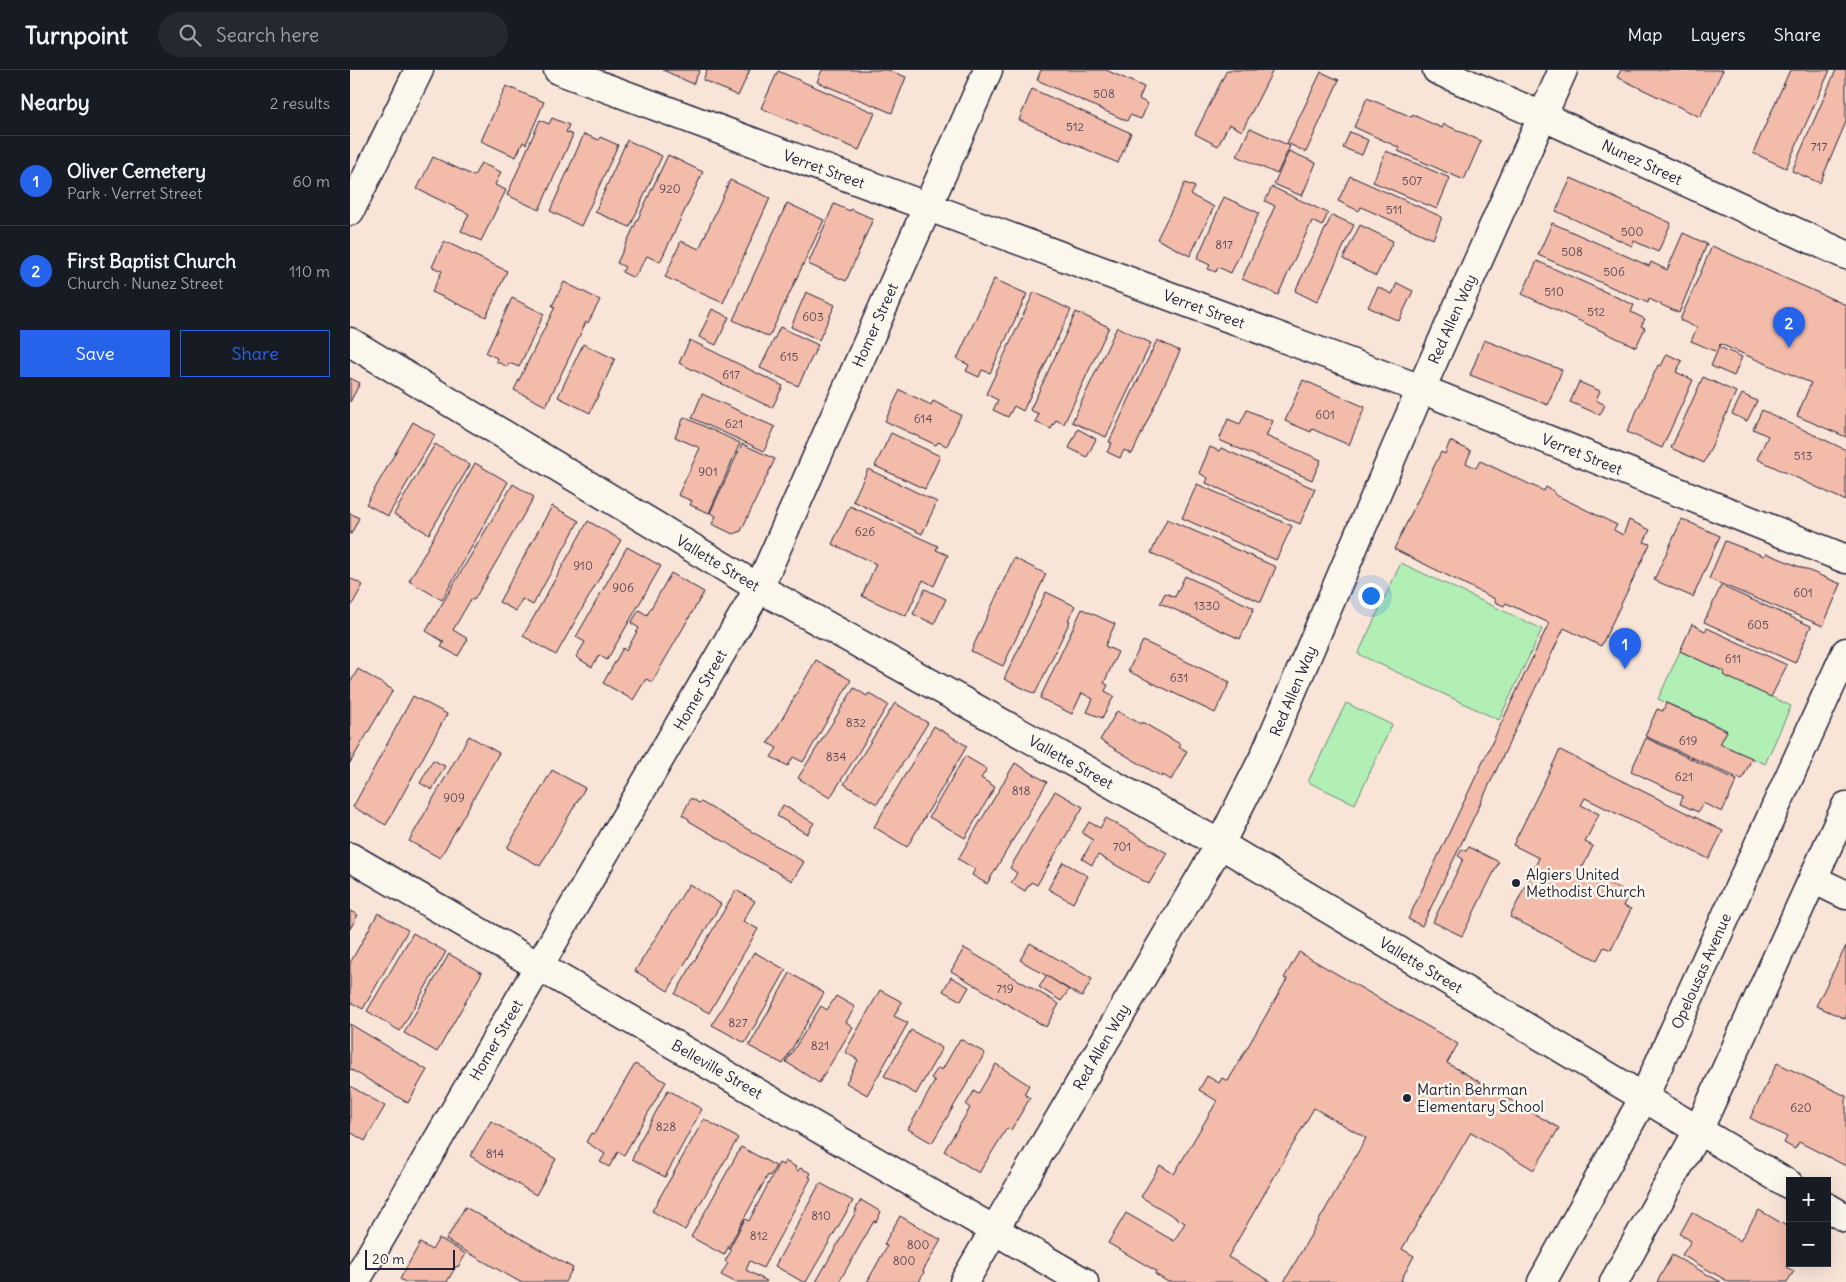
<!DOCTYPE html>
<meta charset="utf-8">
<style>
:root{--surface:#171b24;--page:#242831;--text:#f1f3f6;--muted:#9ea1a6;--line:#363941;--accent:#2563eb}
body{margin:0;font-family:Delius,sans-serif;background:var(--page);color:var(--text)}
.controls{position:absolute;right:15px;bottom:15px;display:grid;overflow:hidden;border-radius:0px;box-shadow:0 5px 20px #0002}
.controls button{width:45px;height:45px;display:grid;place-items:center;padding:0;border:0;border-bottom:1px solid var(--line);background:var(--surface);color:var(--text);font:25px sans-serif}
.scale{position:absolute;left:15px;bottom:12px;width:90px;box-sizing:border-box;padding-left:5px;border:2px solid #22223b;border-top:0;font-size:14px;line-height:18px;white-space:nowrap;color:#22223b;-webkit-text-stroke:4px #fbf7ec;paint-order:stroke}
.you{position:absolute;left:1020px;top:525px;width:18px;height:18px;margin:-12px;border:4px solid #fff;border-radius:50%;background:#1a73e8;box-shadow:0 0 0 8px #1a73e833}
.badge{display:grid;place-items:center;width:32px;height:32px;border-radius:50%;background:var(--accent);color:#fff;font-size:16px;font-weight:700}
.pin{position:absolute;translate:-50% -41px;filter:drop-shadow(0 1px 2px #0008)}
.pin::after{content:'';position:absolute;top:26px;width:18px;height:15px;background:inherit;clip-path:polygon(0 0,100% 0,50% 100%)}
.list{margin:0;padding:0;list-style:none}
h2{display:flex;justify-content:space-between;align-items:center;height:65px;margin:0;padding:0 20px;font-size:21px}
h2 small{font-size:16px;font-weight:400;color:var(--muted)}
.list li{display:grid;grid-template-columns:32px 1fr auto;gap:15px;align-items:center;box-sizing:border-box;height:90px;padding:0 20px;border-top:1px solid var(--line)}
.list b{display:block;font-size:19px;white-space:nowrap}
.list p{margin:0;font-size:16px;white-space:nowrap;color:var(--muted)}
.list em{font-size:16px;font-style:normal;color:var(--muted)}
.actions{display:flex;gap:10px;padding:15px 20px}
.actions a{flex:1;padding:11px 0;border:1px solid var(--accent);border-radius:0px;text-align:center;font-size:18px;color:var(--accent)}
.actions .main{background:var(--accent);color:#fff}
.icon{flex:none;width:28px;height:28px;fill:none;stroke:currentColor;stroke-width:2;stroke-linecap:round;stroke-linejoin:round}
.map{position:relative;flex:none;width:1496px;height:1212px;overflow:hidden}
header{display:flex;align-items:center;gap:30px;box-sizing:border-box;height:70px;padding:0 25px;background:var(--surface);border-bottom:1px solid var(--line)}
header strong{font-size:24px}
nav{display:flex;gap:28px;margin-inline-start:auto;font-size:18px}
.search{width:350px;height:45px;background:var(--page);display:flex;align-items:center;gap:12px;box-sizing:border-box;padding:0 18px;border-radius:28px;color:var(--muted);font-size:19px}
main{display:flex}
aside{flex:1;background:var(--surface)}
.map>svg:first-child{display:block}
.green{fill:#b2efb5;stroke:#6a8878}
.building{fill:#f3bbaa;stroke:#22223b}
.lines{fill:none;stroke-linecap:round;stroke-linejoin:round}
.minor-casing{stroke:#22223b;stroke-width:31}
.tertiary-casing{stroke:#22223b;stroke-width:31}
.secondary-casing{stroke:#22223b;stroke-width:31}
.minor{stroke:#fbf7ec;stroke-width:28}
.tertiary{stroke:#fbf7ec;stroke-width:28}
.secondary{stroke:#fbf7ec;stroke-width:28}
.poi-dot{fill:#22223b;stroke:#fbf7ec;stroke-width:2}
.labels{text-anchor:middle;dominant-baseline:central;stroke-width:5;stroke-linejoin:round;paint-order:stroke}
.number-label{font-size:12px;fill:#564857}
.street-label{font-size:15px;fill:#22223b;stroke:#fbf7ec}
.poi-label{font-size:15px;fill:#22223b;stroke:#fbf7ec;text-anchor:start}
</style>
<header>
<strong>Turnpoint</strong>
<div class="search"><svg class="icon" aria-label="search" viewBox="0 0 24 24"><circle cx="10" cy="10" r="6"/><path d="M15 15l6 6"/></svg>Search here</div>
<nav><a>Map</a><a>Layers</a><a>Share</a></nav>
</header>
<main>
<aside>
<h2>Nearby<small>2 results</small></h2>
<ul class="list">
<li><span class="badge">1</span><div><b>Oliver Cemetery</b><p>Park · Verret Street</p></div><em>60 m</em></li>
<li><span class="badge">2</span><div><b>First Baptist Church</b><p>Church · Nunez Street</p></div><em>110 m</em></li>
</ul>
<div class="actions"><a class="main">Save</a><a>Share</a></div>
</aside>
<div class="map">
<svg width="1496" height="1212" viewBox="0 0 1496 1212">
<rect width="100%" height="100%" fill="#f9e5d8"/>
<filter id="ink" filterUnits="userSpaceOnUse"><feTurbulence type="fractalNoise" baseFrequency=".02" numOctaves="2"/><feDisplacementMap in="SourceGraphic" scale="10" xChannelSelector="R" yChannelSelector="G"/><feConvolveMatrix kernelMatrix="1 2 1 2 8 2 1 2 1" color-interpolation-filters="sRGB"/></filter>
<g filter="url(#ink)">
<g class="green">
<path d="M1051,493L1192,559L1149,650L1008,584Z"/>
<path d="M1330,581L1375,602L1374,605L1441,636L1415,694L1370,674L1377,660L1308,629Z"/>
<path d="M996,633L1042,655L1005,734L958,712Z"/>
</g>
<g class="building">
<path d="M313,0H350L343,14Z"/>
<path d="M357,0H400L388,26L353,10Z"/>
<path d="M472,0H538L556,7L542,43L467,12Z"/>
<path d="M691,0H756L794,17L789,29L798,34L791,49L780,45L777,51L687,10Z"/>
<path d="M877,0H923L892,61L879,54L868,76L845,64Z"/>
<path d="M1271,0H1373L1350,47L1267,7Z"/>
<path d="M1440,0H1480L1436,98L1403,83Z"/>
<path d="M1486,0H1496V52L1470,113L1442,101Z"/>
<path d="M428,1L525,43L509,80L411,38Z"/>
<path d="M971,2L989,10L956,82L937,73Z"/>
<path d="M156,16L194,32L176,74L173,72L166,87L131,71Z"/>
<path d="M682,19L781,63L768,93L669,50Z"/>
<path d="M1017,28L1062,47L1063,45L1092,58L1094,54L1131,71L1114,110L1048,81L1050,78L1004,57Z"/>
<path d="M202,48L219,55L216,62L223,65L189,140L157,125L190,50L199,54Z"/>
<path d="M900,58L940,76L927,104L887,86Z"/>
<path d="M1000,62L1018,70L1012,85L993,78Z"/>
<path d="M234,64L249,70L250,67L268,75L231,156L200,141Z"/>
<path d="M277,70L312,86L280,157L245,142Z"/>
<path d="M939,81L966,93L952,126L924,114Z"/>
<path d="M1036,81L1100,108L1087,139L1023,112Z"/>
<path d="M318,85L353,102L310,192L297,186L284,208L272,202L275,197L267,193Z"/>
<path d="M83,87L124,106L131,93L151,102L145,115L156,120L131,171L111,161L119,144L67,119Z"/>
<path d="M1000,106L1092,147L1083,169L1011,137L1009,141L988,131Z"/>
<path d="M1221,108L1321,153L1308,182L1284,171L1282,176L1206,141Z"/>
<path d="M380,110L420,128L373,233L315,207L331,171L349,179Z"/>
<path d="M835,113L845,117L841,125L864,137L840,186L807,169Z"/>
<path d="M922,117L978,143L972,156L962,151L928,225L892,209L925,136L915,131Z"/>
<path d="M874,127L909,143L881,203L868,197L866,202L858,199L860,195L847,189Z"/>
<path d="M437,133L474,150L419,267L383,250Z"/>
<path d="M484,134L500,141L501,139L523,149L496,211L458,194Z"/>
<path d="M982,145L1004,155L967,232L945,221Z"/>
<path d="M1202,153L1299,196L1301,192L1317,200L1333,163L1357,174L1329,243L1299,229L1298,233L1188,185Z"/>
<path d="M1010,155L1043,171L1026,206L993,189Z"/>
<path d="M94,171L157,201L136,247L82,222L92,201L82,197Z"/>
<path d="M1362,176L1496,235V367L1447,346L1461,313L1370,274L1367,282L1341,271L1347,258L1330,250Z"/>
<path d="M1187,191L1284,235L1281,242L1295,249L1291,256L1295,258L1286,277L1172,224Z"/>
<path d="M644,209L677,224L640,303L632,300L629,307L616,301L619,295L607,289Z"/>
<path d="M214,212L250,230L238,253L236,252L196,336L164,320L205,237L202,236Z"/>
<path d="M1047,213L1063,221L1049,251L1018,237L1028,217L1042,224Z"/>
<path d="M456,222L485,235L469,270L441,257Z"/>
<path d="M684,222L721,240L673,341L664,336L658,347L643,340L648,330L636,324Z"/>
<path d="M162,228L194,244L169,297L159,293L157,297L146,291L147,288L136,283Z"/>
<path d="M362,239L379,247L366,275L349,267Z"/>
<path d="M726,242L759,257L714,354L706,350L701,359L685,352L689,344L680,340Z"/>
<path d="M430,257L468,275L448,316L410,298Z"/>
<path d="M767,257L801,273L756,367L722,352Z"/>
<path d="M340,270L433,316L422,338L329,293Z"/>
<path d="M807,270L830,281L782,384L774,380L770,388L757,382L762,373L759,372Z"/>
<path d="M1134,270L1212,300L1198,335L1120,305Z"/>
<path d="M233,274L265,289L240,343L208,327Z"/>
<path d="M1369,277L1392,287L1384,306L1361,296Z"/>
<path d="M1317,284L1332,291L1326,302L1343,310L1312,378L1277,362L1308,295L1311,296Z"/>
<path d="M1353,307L1386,322L1354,393L1321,378Z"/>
<path d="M0,308L10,313L0,332Z"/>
<path d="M953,310L1015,337L999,375L962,359L961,362L935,351Z"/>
<path d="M1229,312L1250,321L1246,330L1255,335L1250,345L1220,332Z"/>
<path d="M550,320L581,335L583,331L611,345L597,376L588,372L586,375L535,351Z"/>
<path d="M352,324L425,357L414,381L342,348Z"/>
<path d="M1392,324L1407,331L1397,351L1382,344Z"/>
<path d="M897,340L923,351L916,366L971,390L962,410L869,370L878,349L890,354Z"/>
<path d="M1412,340L1496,380V431L1407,389L1418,366L1403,359Z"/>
<path d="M334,347L390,373L359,443L340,435L342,431L328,425L350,378L325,367Z"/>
<path d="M63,352L85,365L38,446L16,434Z"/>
<path d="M728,359L746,369L737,387L719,378Z"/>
<path d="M541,363L590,386L575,419L525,396Z"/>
<path d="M1100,371L1121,381L1116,393L1126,398L1130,391L1194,421L1196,417L1205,422L1204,424L1267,455L1264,460L1273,465L1279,450L1300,460L1294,472L1300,474L1251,576L1214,558L1072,856L1058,849L1199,553L1156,533L1154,536L1145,532V529L1044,479L1091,382L1095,384Z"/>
<path d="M85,374L120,395L79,464L44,444Z"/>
<path d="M392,374L425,389L391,461L383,464L362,454L366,446L360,443Z"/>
<path d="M860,377L869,381L871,378L965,419L950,454L856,413L858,408L849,403Z"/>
<path d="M125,393L158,412L92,530L59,511Z"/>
<path d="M518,399L587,432L572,464L503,431Z"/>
<path d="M163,414L184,427L124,530L121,529L103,560L118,569L108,586L91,577L94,572L76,561Z"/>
<path d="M847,414L942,456L926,490L832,448Z"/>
<path d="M202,436L229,451L183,535L172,529L166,541L149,532Z"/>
<path d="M500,436L588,476L586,480L598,485L584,516L573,510L556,546L512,526L526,494L482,474Z"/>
<path d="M0,443L9,448L1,464H0Z"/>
<path d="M817,449L926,497L911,532L801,483Z"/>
<path d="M1332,449L1370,466L1343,527L1304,510Z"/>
<path d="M238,451L271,470L206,585L173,566Z"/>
<path d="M1375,471L1414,486L1416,483L1491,514L1473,556L1359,509Z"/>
<path d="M277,477L311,496L257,590L249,585L242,597L226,587L235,572L226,567Z"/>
<path d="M664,488L696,504L653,596L621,581Z"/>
<path d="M321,503L354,522L302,612L296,609L283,630L253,613L273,578L276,581L289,558L281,553L289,540L297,545Z"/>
<path d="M835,506L904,538L890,569L810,533L815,523L825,527Z"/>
<path d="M0,508L13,515L0,538Z"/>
<path d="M1371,516L1461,556L1445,593L1354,552Z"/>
<path d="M575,519L596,529L584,554L563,544Z"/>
<path d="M696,522L725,536L718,550L720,551L685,624L654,609Z"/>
<path d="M732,539L765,554L755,576L768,582L754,613L758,615L755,621L764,626L752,648L737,642L743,629L732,623L722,644L690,628Z"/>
<path d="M1342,554L1355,561L1357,558L1437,595L1421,627L1373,605L1375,602L1330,581Z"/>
<path d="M793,571L880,612L865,643L778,601Z"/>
<path d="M466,590L501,610L453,692L443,687L438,696L421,687L427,678L418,673Z"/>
<path d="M8,599L43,620L0,693V613Z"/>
<path d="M504,618L517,626L519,623L538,635L480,728L448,708Z"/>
<path d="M63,626L97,644L36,755L3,737Z"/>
<path d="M545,633L578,653L527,734L494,714Z"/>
<path d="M1316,633L1377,661L1370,674L1402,688L1392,710L1295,666L1307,639L1313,641Z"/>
<path d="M767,641L791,654L792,652L830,674L829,677L837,681L821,710L813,705L812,707L750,670Z"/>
<path d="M584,656L617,676L557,777L524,757Z"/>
<path d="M119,666L149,683L90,788L59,771Z"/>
<path d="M1296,668L1387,710L1372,742L1353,733L1348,742L1330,734L1333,726L1281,701Z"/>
<path d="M1210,680L1373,761L1359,789L1235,728L1231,735L1249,744L1235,772L1243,776L1233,797L1230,795L1228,798L1279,823L1273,836L1281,839L1261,880L1254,877L1247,890L1160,847L1189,788L1163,775Z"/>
<path d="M615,686L637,699L631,708L645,717L615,768L579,747Z"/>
<path d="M83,690L95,696L82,720L70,713Z"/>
<path d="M665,693L697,712L637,814L622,805L625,799L608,789Z"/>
<path d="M202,700L235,718L190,796L157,778Z"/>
<path d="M705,721L733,737L687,815L681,812L675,821L661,813L667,803L660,798Z"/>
<path d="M341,728L349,733L351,732L454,792L442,811L339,751V749L332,745Z"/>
<path d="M433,735L464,753L457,764L427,746Z"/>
<path d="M756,748L817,783L799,814L748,785L742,795L732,789L743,770L732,763L739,752L750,758Z"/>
<path d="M1119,777L1149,792L1112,866L1083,852L1113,789L1108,786L1112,779L1116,781Z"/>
<path d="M713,792L738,806L723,833L698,819Z"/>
<path d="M339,814L371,834L318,921L285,901Z"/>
<path d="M386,820L405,831L393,851L408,859L359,943L325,924Z"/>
<path d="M0,841L8,845L0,859Z"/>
<path d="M28,843L58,860L13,939L0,932V893Z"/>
<path d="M63,863L96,882L50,961L17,941Z"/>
<path d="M680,873L742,909L732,927L670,890Z"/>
<path d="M1496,876V949L1466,936Z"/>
<path d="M614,878L709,934L696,957L601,901Z"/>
<path d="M404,882L436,900L395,973L362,955Z"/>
<path d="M949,882L1108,974L1097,993L1209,1058L1184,1100L1121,1062L1052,1179L1064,1186L1051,1210L1054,1212H934L1016,1068L964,1038L878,1187L922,1212H818L805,1204L806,1201L758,1173L776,1143L824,1171L835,1153L791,1127L810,1095L824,1104L867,1031L849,1020L857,1006L869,1013L872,1008L878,1011L937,909L934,908Z"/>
<path d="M99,884L132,903L87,982L54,963Z"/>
<path d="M440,903L474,923L433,994L399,976Z"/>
<path d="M697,906L719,920L711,931L689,917Z"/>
<path d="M601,907L619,917L611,931L593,921Z"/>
<path d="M530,920L552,932L544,946L558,953L517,1025L496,1013L508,990L495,982Z"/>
<path d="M486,926L505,937L496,952L503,957L469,1013L436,992L471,936L477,940Z"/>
<path d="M0,954L77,1000L58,1033L0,999Z"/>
<path d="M561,960L592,978L566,1024L534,1006Z"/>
<path d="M610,969L635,983L582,1073L558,1059L585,1011L581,1008L588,998L592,1000Z"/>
<path d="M1427,993L1496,1026V1096L1449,1072L1445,1079L1434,1073L1437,1067L1400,1048Z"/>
<path d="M285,994L316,1012L274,1085L268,1082L259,1097L250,1092L255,1084L236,1072L241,1063L244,1064Z"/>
<path d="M646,994L679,1015L674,1024L680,1028L661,1060L657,1058L629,1103L594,1081L620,1038L616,1035L624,1021L628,1024Z"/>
<path d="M0,1016L35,1036L15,1071L0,1062Z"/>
<path d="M318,1020L352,1039L315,1107L282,1089L287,1079L286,1078Z"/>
<path d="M354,1049L388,1068L335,1160L302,1141Z"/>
<path d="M141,1051L206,1089L186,1125L120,1086Z"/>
<path d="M391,1077L426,1096L420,1106L418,1105L374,1185L341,1167Z"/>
<path d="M435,1091L446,1097L445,1099L448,1101L450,1098L461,1103L459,1107L461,1108L413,1198L400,1191L396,1200L417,1211L416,1212H385L371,1205L378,1193L375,1191L381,1181L379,1179L395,1149L399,1151L429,1093L433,1095Z"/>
<path d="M470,1113L503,1131L456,1212H453L425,1196Z"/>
<path d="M511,1130L531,1142L526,1152L524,1151L489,1212H466L507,1140H505Z"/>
<path d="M115,1137L223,1198L215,1212H170L96,1170Z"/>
<path d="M1409,1140L1440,1158V1189L1436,1197L1444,1201L1437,1212H1379L1332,1185L1341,1171L1330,1164L1342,1142L1390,1171Z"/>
<path d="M550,1146L591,1170L573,1201L574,1202L569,1212H517L537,1176L534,1174Z"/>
<path d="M89,1168L116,1184L108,1197L106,1196L97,1212H55L50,1209L70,1173L82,1180Z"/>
<path d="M1322,1185L1371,1212H1307Z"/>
</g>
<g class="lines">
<g class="minor-casing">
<g id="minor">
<path d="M1087,0L1192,46L1496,185"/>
<path d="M0,787L734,1212"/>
<path d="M1463,809L1496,825"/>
<path d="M5,1212L409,518L638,0"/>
<path d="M614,1212L870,774L914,687L1071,319L1213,0"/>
</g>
</g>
<g class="tertiary-casing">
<g id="tertiary">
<path d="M208,0L1071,319L1496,489"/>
<path d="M0,272L409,518L870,774L1440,1115"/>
<path d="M1477,1137L1496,1148"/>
<path d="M1192,1212L1293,1029L1496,582"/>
<path d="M1264,1212L1348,1061L1496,736"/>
</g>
</g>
<g class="secondary-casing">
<path id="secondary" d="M0,141L69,0"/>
</g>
<use href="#minor" class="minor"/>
<use href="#tertiary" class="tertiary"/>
<use href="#secondary" class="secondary"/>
</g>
</g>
<g class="poi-dot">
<circle cx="1166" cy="813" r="5"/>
<circle cx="1057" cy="1028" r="5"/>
</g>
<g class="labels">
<g class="number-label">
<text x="754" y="23">508</text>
<text x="725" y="56">512</text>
<text x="1469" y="76">717</text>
<text x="1062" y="110">507</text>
<text x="320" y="118">920</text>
<text x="1044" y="139">511</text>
<text x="1282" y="161">500</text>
<text x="874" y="174">817</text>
<text x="1222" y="181">508</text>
<text x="1264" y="201">506</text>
<text x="1204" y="221">510</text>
<text x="1246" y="241">512</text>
<text x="463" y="246">603</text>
<text x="439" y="286">615</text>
<text x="381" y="304">617</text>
<text x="975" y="344">601</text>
<text x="573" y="348">614</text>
<text x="384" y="353">621</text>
<text x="1453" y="385">513</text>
<text x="358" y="401">901</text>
<text x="515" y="461">626</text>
<text x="233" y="495">910</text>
<text x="273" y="517">906</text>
<text x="1453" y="522">601</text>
<text x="857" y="535">1330</text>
<text x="1408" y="554">605</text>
<text x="1383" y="588">611</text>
<text x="829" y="607">631</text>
<text x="506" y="652">832</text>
<text x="1338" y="670">619</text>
<text x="486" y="686">834</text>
<text x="1334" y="706">621</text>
<text x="671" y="720">818</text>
<text x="104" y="727">909</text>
<text x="772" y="776">701</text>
<text x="655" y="918">719</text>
<text x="388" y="952">827</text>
<text x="470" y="975">821</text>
<text x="1451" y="1037">620</text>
<text x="316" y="1056">828</text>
<text x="145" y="1083">814</text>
<text x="471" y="1145">810</text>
<text x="409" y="1165">812</text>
<text x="568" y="1174">800</text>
<text x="554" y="1190">800</text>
</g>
<g class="street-label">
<text transform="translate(1292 92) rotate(25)">Nunez Street</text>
<text transform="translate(474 99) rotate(20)">Verret Street</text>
<text transform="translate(854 239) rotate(20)">Verret Street</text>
<text transform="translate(1102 249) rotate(-66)">Red Allen Way</text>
<text transform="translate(525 255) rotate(-66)">Homer Street</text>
<text transform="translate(1232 384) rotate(22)">Verret Street</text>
<text transform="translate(368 493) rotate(31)">Vallette Street</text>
<text transform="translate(350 620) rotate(-60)">Homer Street</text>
<text transform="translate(943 621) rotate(-67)">Red Allen Way</text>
<text transform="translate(721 692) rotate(29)">Vallette Street</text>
<text transform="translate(1071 895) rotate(31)">Vallette Street</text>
<text transform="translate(1351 901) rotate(-66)">Opelousas Avenue</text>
<text transform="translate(146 970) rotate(-60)">Homer Street</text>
<text transform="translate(751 977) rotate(-60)">Red Allen Way</text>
<text transform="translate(367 999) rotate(30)">Belleville Street</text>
</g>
<g class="poi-label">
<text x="1176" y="804">Algiers United<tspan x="1176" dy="17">Methodist Church</tspan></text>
<text x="1067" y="1019">Martin Behrman<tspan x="1067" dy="17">Elementary School</tspan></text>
</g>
</g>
</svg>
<div class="controls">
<button>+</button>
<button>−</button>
</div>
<div class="scale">20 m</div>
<div class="you"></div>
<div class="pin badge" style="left:1275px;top:599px">1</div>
<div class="pin badge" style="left:1439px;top:278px">2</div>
</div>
</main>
